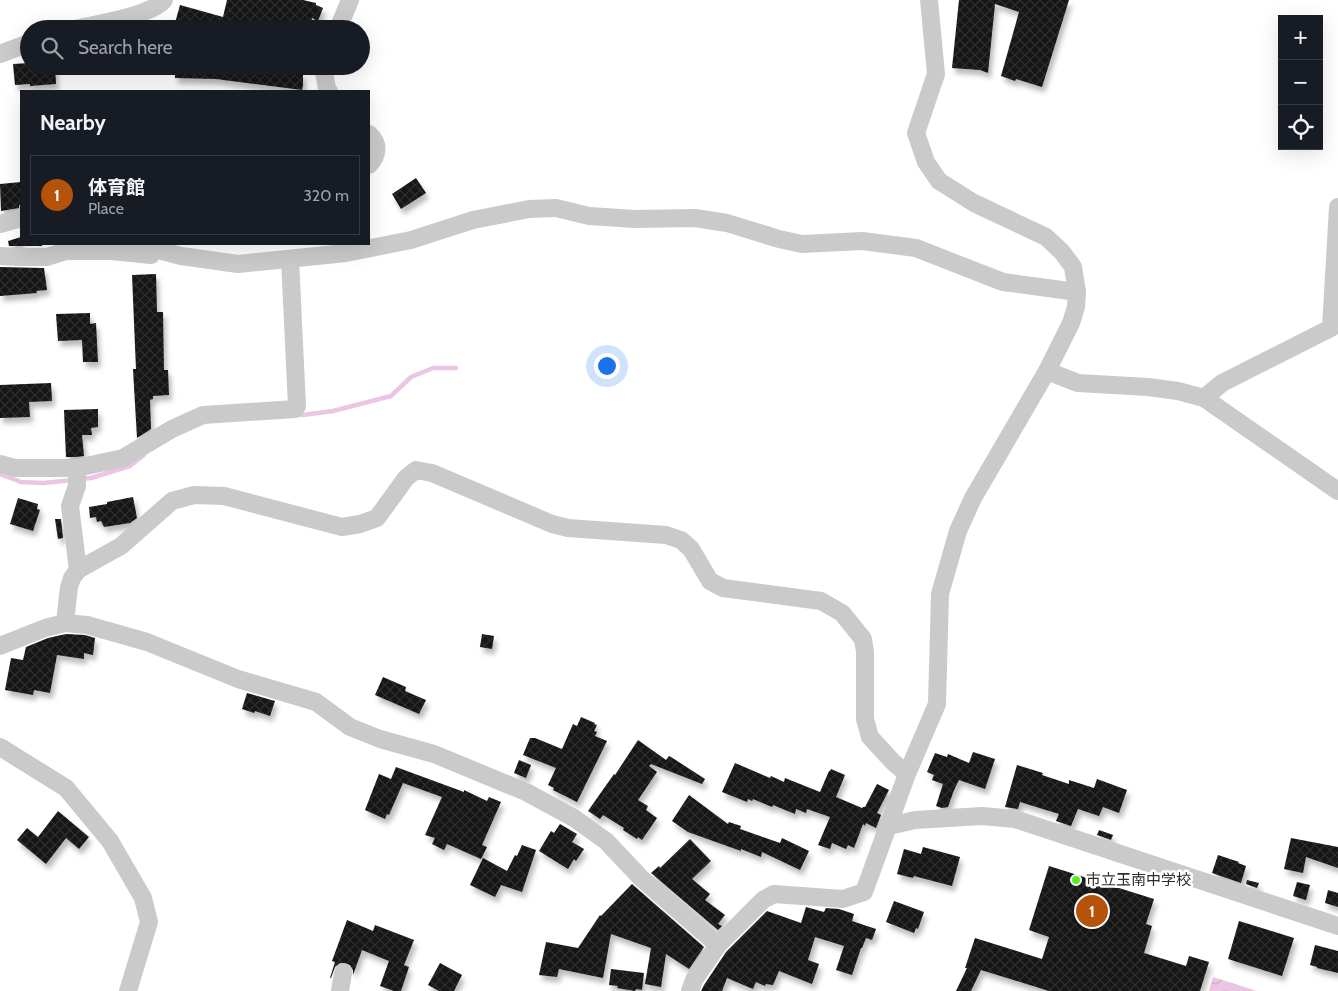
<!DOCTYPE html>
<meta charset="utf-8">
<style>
:root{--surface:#171b24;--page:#20242c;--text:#f1f3f6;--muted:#9ea1a6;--line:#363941;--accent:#b45309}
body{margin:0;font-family:Cabin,"Noto Sans JP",sans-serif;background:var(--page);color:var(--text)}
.controls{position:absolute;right:15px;top:15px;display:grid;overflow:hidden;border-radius:0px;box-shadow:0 5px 20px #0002}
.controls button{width:45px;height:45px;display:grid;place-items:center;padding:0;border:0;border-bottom:1px solid var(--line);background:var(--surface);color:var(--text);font:25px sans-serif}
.you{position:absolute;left:606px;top:365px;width:18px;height:18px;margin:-12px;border:4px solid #fff;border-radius:50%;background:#1a73e8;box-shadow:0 0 0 8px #1a73e833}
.badge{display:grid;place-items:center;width:32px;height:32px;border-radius:50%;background:var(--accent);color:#fff;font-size:16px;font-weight:700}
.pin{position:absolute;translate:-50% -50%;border:2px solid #fff;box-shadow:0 1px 5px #0006}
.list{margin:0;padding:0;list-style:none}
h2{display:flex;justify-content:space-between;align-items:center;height:65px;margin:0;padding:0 20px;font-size:21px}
h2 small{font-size:16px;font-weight:400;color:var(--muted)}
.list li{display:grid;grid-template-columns:32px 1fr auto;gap:15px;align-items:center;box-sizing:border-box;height:80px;margin:0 10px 10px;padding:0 10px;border:1px solid var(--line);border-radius:0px}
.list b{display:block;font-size:19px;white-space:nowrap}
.list p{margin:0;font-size:16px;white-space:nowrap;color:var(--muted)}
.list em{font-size:16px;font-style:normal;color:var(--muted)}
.icon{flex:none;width:28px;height:28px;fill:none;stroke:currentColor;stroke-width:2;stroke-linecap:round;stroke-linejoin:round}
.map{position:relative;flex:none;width:1338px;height:991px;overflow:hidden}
.search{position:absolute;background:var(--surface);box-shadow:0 5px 20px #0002;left:20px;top:20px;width:350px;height:55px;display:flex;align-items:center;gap:12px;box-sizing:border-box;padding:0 18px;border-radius:28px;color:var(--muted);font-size:19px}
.panel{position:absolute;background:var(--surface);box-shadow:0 5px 20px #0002;left:20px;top:90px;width:350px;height:155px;border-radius:0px}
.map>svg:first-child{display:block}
.water{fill:url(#water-waves)}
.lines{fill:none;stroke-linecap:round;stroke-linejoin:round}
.stream{stroke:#ebc5e4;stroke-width:4.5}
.building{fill:url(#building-cross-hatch);filter:url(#shadow)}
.street{stroke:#cacaca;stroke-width:18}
.poi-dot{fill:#5de92a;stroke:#fff;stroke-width:2}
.labels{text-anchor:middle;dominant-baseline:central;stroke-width:5;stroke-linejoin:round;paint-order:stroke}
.poi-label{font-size:15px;fill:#2d2d2d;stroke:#fff;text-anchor:start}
</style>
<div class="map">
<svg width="1338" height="991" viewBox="0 0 1338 991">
<defs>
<pattern id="water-waves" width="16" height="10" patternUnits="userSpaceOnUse" patternTransform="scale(1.25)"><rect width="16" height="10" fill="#ebc5e4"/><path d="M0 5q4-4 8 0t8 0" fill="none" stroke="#caaac4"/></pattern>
<pattern id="building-cross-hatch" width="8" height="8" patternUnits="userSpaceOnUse" patternTransform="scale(1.25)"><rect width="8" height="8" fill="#141414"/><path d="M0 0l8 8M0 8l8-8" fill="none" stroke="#2e2e2e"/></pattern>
<filter id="shadow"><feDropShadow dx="3" dy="5.5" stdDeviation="2.5" flood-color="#0004"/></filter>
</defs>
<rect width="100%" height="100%" fill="#fff"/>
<path class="water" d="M1213,977L1257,991H1209Z"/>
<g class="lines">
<g class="stream">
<path d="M297,414L303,415L333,411L391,396L411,377L433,368H456"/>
<path d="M0,474L21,482L44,483L72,480"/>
<path d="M80,479L91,478L130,466L144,455"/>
</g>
</g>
<g class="building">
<path d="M227,0H303L316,3V5L323,8L318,21L312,18L310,29H185L176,26L177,23H175L180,5L223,17Z"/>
<path d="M959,0H1069L1042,87L1016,79L1015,81L1001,76L1019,12L995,4L988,73L980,70L952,68Z"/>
<path d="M29,63V66H55L56,84L30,86V84L15,85L13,64Z"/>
<path d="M175,66H245L303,74V85L302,90L216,79L175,78Z"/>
<path d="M416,178L426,193L401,209L392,194Z"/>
<path d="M21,182V204L19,205V208L1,211L0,184Z"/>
<path d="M21,237V244H42V246H9L8,241Z"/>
<path d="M0,267L44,268L47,290L36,291L37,293L0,296Z"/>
<path d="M156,274L157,312H163L164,370H168L169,395L153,396V399L150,400L151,429L137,438L133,369H136L132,275Z"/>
<path d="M90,313V324L96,323L98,362H83L82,340L58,341L56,314Z"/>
<path d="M51,383L52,401L29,402L30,417L0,418V385Z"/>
<path d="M98,409V427L91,428L92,435H82L84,456L76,457H66L64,410Z"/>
<path d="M133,497L137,518L130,523L104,527L101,521L97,522L96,517L90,518L89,507L107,504V502Z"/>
<path d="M18,498L38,504L37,509L40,510L33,531L10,524Z"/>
<path d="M55,519H61L63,538L58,539Z"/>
<path d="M66,634L85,635L95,638L93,655L84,653V659L57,655L50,693L34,690L33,695L5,690L11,658L23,660L26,647L48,638Z"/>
<path d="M482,634L494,636L492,649L480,647Z"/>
<path d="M383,677L406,687L405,691L426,700L419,714L375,695Z"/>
<path d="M247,693L275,701L270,716L255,711L254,713L242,709Z"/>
<path d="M581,717L595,723L594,724L597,725L594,731L597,732L595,736L607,741L577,802L553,790L554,788L548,785L556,768L523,755L530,738H535L562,749L573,724L577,726Z"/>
<path d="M638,740L666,760L669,756L671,757L705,779L702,784L651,764L649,766L657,772L638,800L648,806L646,810L657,818L642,840L638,837L637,839L623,830L624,828L603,815L600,819L588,811L614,774L615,775Z"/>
<path d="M973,752L995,759L985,789L959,780L954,790L948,807L942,808L936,806L943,784L932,780L934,775L927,772L935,753L947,757L948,754L969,763Z"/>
<path d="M519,760L531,765L526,778L514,773Z"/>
<path d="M735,763L770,778L771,776L784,782L785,778L820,792L829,771H830L831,769L845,775L836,797L862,808L863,807H865L877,784L889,790L877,813L881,815L876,828L866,823L865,826L863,824L854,848L848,845L846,849L832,843L830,849L818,845L830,817L807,809L806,813L796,809L795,814L773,805L772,807L753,799L752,801L748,799L747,802L722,792Z"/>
<path d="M1017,765L1043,773L1042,775L1069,784V780L1094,788L1097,779L1127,790L1119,813L1103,807L1099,816L1078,809L1071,826L1056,821L1059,814L1020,802L1018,809L1005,807Z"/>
<path d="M396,767L464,792V790L487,801L489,797L501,802L482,845L487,847L481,859L447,844L444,850L432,844L435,838L425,835L442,797L403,783L389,815L387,814L385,819L365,810L379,774L391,779Z"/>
<path d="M689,795L728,824L729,822L741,826L740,829L780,843L782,838L809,851L800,870L762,852L761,857L741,849V851L688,832L672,821Z"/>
<path d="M58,811L89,837L79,849L66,838L46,864L17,840L27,828L38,837Z"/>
<path d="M560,824L577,834L572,842L584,849L576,861L574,859L568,869L539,851L551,831L554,833Z"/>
<path d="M1099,830L1113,835L1111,840L1097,835Z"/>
<path d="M1291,838L1338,847V868L1306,857L1303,873L1284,869Z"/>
<path d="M690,839L711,861L692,879L710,894L705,900L725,915L718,924L722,926L718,930L651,873L659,866L660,868Z"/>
<path d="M522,845L536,850L522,892L501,885L495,897L470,885L483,858L507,871L515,855L517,856Z"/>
<path d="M923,847L960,857L952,886L914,876L913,878L897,874L904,849L921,854Z"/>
<path d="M1218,855L1239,862L1238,863L1246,866L1241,883L1212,873Z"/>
<path d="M1049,866L1154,899L1146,924L1152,926L1144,953L1186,966L1189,956L1209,962L1200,991H1049L981,970L971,991H956L967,968H965L975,938L1042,959L1049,937L1029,930Z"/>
<path d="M1247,880L1259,883L1257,888L1246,884Z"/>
<path d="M1297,882L1310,885L1306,900L1293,896Z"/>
<path d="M632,884L704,947L689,969L666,954L661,987L645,984L651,948L611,934L603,978L559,969L557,977L539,975L546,942L578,948L600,915L601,916Z"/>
<path d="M1328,890L1338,893V907L1325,903Z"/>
<path d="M894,901L924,912L918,929L916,928L914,933L886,922Z"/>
<path d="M806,907L824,912L826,908L839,909L854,914L852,921L876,929L872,940L866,938L862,948H861L852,975L836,970L844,946L815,937L808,960L819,964L812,984L779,971L773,985L766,984L765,986L756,982L753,989L727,978L722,991H701L704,985L726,952L767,911L801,923Z"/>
<path d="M347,920L373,931L375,925L414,940L404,965L409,967L401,991H394L380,986L389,961L362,950L353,975V970L350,965L345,963H340L335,967L331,978H330L335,962L332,961Z"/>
<path d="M1239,921L1294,938L1282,976L1228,959Z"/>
<path d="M1315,945L1338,951V973L1317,968V967L1310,965Z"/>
<path d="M440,963L462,975L454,991H439L428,985Z"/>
<path d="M611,969L644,973L642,990L636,989L635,991L617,988L618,986L609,985Z"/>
</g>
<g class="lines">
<g class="street">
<path d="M75,29C96,24 150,16 164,0"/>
<path d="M338,29L350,0"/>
<path d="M0,54L29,43"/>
<path d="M325,66L324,72L327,89L329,91"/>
<path d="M369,134C380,144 378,155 369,165"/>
<path d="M0,224L21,218"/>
<path d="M136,244L181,256L238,264L346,253L411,240L473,220L529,209L556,208L589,216L635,219L695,218L727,223L779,239L802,244L862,241L916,248L1003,282L1077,292"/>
<path d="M0,256L19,257H47L66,251H112L151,255"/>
<path d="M1047,371L1078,383L1148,387L1178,391L1204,398L1338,491"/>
<path d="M1204,398L1222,383L1331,328L1338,207"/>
<path d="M0,464L15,468H77L123,458L172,429L203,415L295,409L297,406L290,259"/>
<path d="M77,468V486L70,506L78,570"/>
<path d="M65,623L69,587L72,578L78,570L121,546L172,501L194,495L224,496L342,527L360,524L377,518L406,478L416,470L432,473L552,524L568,528L666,535L681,540L691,549L710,581L723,588L821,601L842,613L863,639L865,652V719L870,737L894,763L907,774"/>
<path d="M0,646L45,628L65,623L87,625L147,642L238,679L316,702L350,727L380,739L434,754L526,792L574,818L606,841L641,878L718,945L763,900L774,894L843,899L864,892L907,774L937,704L940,594L958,531L973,498L1047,371L1071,323L1076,307L1077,292L1073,267L1062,252L1046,237L974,203L939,181L926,162L916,133L936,74L929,0"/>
<path d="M0,747L66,788L110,841L143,898L149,922L128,991"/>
<path d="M889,826L915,820L982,816L1015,819L1338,926"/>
<path d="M340,991L343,973"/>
<path d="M690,991L694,980L718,945"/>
</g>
</g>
<circle class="poi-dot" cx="1076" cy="880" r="5"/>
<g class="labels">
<g class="poi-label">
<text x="1086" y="880">市立玉南中学校</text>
</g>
</g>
</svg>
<div class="controls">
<button>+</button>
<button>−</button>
<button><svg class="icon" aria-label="locate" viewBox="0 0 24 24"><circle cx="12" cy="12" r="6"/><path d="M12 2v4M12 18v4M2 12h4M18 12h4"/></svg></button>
</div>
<div class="you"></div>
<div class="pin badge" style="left:1092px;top:911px">1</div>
<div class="search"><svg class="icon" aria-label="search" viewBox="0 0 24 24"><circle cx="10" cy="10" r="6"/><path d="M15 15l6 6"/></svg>Search here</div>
<section class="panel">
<h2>Nearby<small></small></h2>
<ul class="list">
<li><span class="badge">1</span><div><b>体育館</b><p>Place</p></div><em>320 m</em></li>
</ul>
</section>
</div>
